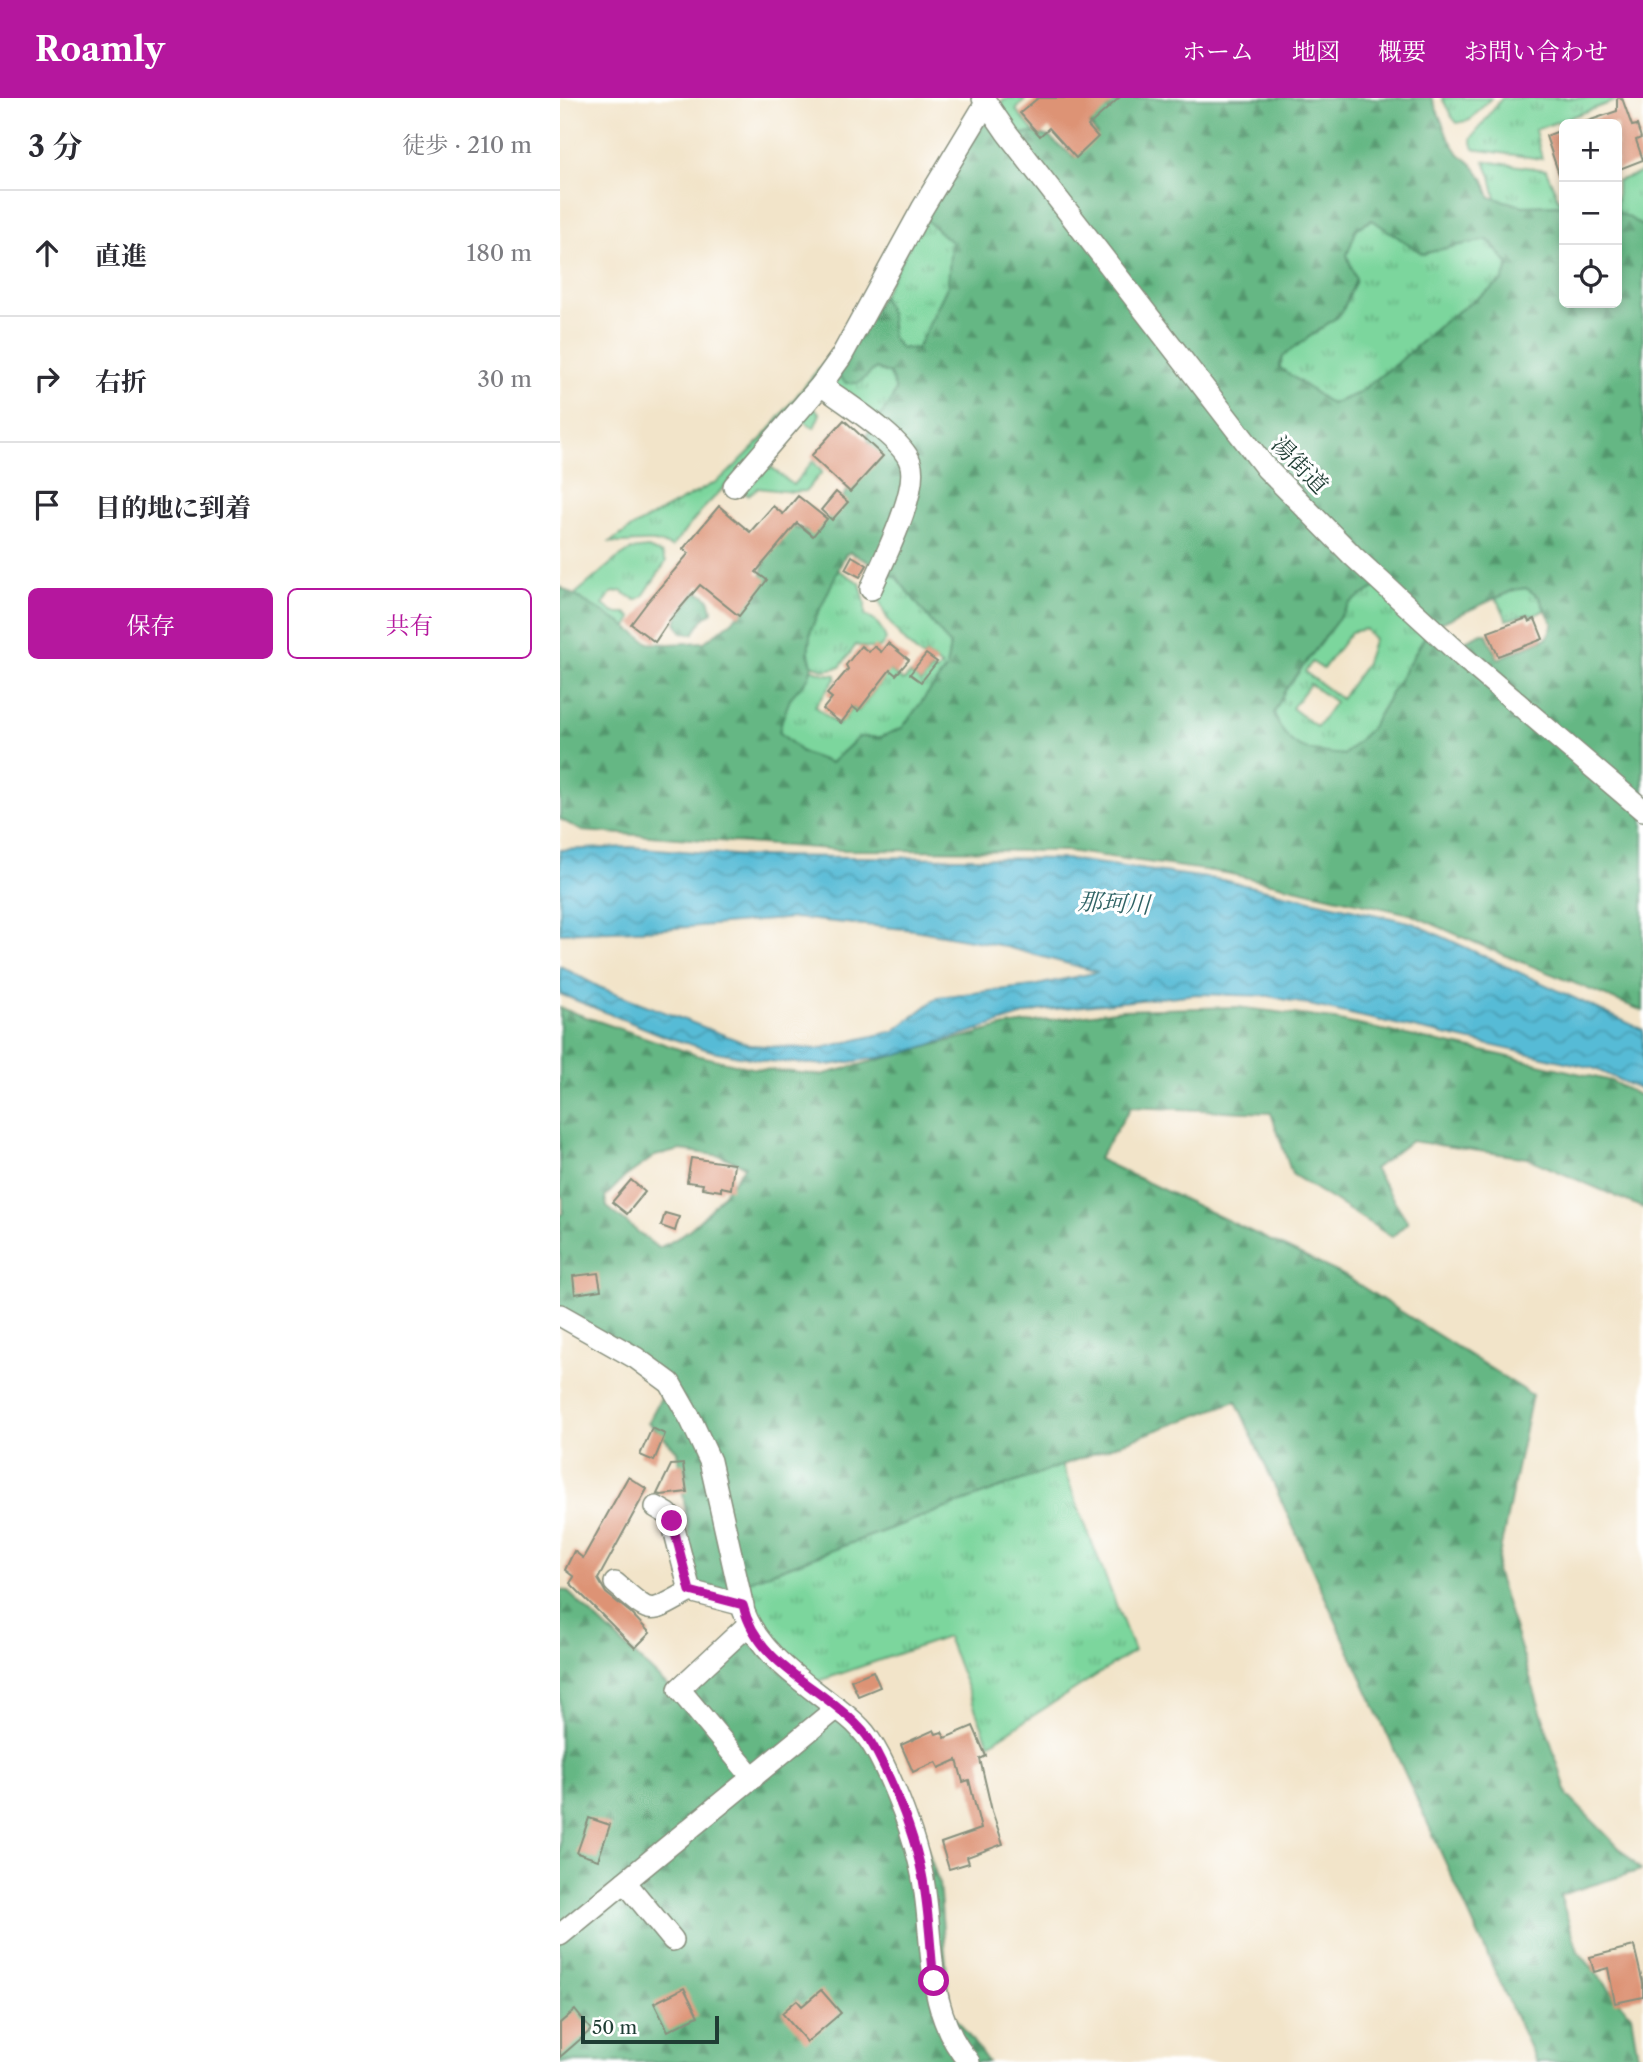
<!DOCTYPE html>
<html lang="ja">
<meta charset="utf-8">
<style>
:root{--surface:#fff;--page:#f2f2f3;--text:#2b2b33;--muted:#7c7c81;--line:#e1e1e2;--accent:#b5179e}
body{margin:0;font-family:"Libre Caslon Text","Noto Serif JP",serif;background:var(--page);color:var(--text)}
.controls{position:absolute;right:21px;top:21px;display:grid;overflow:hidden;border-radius:10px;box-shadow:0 4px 10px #0003}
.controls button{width:63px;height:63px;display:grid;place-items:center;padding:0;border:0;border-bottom:2px solid var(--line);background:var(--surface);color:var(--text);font:35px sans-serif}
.scale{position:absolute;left:21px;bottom:18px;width:138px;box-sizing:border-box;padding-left:7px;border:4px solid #1f3d34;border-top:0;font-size:19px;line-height:24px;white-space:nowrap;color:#1f3d34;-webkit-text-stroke:5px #fff;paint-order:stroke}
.stop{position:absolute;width:21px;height:21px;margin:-16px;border:5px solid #b5179e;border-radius:50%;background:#fff}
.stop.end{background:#b5179e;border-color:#fff;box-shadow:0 2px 7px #0008}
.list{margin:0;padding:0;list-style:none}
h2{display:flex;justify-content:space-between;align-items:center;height:91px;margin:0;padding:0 28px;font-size:30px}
h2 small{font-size:23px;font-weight:400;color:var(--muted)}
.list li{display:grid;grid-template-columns:46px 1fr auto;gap:21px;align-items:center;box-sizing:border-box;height:126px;padding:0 28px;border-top:2px solid var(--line)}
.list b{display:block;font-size:26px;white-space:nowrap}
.list em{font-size:23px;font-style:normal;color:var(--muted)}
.actions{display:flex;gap:14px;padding:21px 28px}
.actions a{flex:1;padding:16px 0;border:2px solid var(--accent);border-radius:10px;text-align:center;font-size:24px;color:var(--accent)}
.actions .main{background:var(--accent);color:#fff}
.icon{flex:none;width:38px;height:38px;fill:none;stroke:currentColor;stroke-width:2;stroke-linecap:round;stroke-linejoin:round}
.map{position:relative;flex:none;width:1083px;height:1964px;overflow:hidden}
header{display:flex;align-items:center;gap:42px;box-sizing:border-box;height:98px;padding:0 35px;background:var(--accent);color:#fff}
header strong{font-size:33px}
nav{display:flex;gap:38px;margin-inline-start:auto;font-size:24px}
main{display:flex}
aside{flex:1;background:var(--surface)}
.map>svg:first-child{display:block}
.grass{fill:url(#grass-tufts);stroke:#4e8a68;stroke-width:2;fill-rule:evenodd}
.forest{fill:url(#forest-firs);stroke:#427a5c;stroke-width:2;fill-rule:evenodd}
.water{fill:url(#water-waves);stroke:#3b7c85;stroke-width:2}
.building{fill:#dd9374}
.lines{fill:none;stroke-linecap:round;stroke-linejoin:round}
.minor-casing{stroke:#88907e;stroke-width:24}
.minor{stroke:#fff;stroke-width:21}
.route{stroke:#b5179e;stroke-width:9}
.labels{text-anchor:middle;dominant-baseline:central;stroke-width:6;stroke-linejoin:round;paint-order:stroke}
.street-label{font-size:23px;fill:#1f3d34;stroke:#fff}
.water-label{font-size:24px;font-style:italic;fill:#306365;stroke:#fff}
</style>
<header>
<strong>Roamly</strong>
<nav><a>ホーム</a><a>地図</a><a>概要</a><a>お問い合わせ</a></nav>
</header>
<main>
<aside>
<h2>3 分<small>徒歩 · 210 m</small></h2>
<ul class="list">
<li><svg class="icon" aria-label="ahead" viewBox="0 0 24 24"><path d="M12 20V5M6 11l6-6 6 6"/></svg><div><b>直進</b></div><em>180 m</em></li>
<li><svg class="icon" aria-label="right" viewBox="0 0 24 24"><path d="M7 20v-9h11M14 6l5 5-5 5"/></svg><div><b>右折</b></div><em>30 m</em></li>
<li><svg class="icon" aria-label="arrive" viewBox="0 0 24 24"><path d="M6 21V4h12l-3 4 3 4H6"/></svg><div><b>目的地に到着</b></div></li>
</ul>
<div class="actions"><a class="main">保存</a><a>共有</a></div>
</aside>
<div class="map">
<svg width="1083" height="1964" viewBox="0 0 1083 1964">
<defs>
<pattern id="grass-tufts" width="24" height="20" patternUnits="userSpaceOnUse" patternTransform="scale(1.75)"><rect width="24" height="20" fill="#7cd69d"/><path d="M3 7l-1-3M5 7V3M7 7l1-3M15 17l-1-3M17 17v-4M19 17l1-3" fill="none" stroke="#65af81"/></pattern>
<pattern id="forest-firs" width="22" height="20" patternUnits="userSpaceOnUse" patternTransform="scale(1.75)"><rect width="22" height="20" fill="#65b784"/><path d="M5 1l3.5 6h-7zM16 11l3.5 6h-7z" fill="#53966d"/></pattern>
<pattern id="water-waves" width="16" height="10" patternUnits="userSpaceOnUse" patternTransform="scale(1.75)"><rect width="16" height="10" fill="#57bbd6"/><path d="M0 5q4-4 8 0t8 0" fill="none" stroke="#4799ae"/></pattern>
</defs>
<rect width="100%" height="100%" fill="#fff"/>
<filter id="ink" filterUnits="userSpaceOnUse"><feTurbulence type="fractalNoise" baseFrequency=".0143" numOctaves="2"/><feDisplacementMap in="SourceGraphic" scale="14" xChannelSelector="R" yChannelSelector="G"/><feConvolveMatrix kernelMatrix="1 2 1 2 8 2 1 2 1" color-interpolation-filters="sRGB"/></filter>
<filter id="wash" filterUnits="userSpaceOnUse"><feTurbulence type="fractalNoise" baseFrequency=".00686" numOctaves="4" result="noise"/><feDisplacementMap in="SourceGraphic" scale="28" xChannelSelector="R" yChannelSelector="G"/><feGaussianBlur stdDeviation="1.57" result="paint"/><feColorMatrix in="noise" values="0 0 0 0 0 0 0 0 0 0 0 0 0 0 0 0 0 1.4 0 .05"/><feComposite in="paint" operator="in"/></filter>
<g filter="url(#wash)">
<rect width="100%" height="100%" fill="#f2e4c9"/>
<g class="grass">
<path d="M448,0H466L456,12L475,35L457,36L442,11V3Z"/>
<path d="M882,0H931L910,22L897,25L892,19Z"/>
<path d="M942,0H1063L975,32L982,61L914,51L911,41Z"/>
<path d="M924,63L986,72L999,102L1004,101V107L963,108L936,101L931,78Z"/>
<path d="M1083,74V129L1070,120L1057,114V83Z"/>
<path d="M364,120L391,143L388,187L357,251L340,250L332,239L330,215L322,198Z"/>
<path d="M813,122L863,156L894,148L928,142L950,167L942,183L887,221L841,262L797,296L771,306L719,270L724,257L781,216L796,182L787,157L797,130Z"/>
<path d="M272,254L277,258L208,344L141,413L112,449C88,438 73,448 50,444L76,427L156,384L168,375L203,340Z"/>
<path d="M316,270L330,276L336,292L330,305L317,323L273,287L276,275Z"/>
<path d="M245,308H253L260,316L254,330L241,321L205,364L233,387L253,363L262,374L246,393L233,394L198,390L188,397L183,394V384Z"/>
<path d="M88,450L102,456L106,464L83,498L76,502L61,493L51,495L43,507L54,515H66L72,520L67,529L14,497L55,462L71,452Z"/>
<path d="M278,472L300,485L305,505V517C317,523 322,529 326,542L320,550H308L296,547L280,569L265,572L252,567C240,536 265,500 278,472Z"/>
<path d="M325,473L336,479L390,547L386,571L342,630L321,639H299L271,665L243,655L219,634C221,623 224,610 230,600C237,589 247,583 251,571L265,576L276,577V580L255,608L278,627L293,609L298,613L330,572L343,583L350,576L361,584L372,571L376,574L381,568L366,556L363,560C346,546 319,518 319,495C318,488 323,480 325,473Z"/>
<path d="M819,487L869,532L810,631L783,658C747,652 728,654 714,615L724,594L790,505ZM805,531L814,541L805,567L781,601L745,574L752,564L763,571L791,534ZM750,586L775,604L757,629L732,610Z"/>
<path d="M966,490L979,499L985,512L973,518L968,516L947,522L939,504L935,501L956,491Z"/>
<path d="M502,1367L574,1553L429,1646L387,1539L256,1584L199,1531L184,1485Z"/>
</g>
<g class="forest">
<path d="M555,0H872L888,39L899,56L912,66L924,82L930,99L963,108L1004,107V205H1057V114L1070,120L1083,129V913L932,852L850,816L666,775L507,753L283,752L22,733L0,721V489L61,525L89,545L109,546L144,544L173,523L200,485L206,456L229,427L250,434L272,416L312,354L307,336L330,305L336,292L330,276L316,270L299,285H286L276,275L322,198L330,215L332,239L340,250L357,251L388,187L391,144L364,120L425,24L457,36L475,35L489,39L514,59L537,36L511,4ZM812,122L863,156L894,148L928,142L949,167L942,183L887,221L841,262L797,296L771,306L719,269L724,257L781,216L796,182L787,157L797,130ZM290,454L336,479L390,547L386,571L342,630L321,639H299L271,665L243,655L219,634L222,622L231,599L249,579L252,567L248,555L251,531L285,457ZM819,487L876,527L954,492L966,490L979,499L993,526L987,540L938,561L926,535H922L890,550L869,532L810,631L784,657C747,652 728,654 714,615L724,594L790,505Z"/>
<path d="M136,494C148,496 151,503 152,514L142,522L133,536L122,535L116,525L118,518Z"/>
<path d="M677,909L765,920L941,957L1051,983L1083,999V1110L967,1060L851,1043L814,1071L848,1124L832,1139L732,1076L711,1015L571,1009L538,1061L785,1178L972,1297L936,1473L1008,1698L1081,1772L1000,1797L1018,1853L1071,1917L1079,1964H976L676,1303L166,1491L136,1487L117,1353L88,1324L111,1281L0,1213V1118L3,1115V1100L0,1097V910L136,957L192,970L261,977L446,928L562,912ZM121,1052L161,1058L185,1068C160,1100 137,1135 98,1150L47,1109L45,1099L65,1079L95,1058Z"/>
<path d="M0,1492L7,1493L120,1600L185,1541L261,1608L308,1625L346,1690L379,1785L390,1912L428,1964H0Z"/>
</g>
<path class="water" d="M70,749L187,758L505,761L662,782L853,825L1083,932V993L1033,970L709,898L637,896L477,913L338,957L268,967L207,963L152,953L107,939L0,896V868L39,889L190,947L258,951L334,933L378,899L473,888L538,874L439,847L354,832L235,820L104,831L0,835V752Z"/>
<g id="blocks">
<g class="building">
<path d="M478,0H559L528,28L538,39L516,60L489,30L480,38L460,15Z"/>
<path d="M1057,0H1062L1072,28L1077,27L1081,40L1076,42L1083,62L1057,72V26H1025V24L1057,13Z"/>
<path d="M1004,31V84L1002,85L986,38Z"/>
<path d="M284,322L323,358L290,394L251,358Z"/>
<path d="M276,394L288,404L272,422L261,412Z"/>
<path d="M238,398L267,421L253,438L237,425L196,474L207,482L179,518L140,487L109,523L95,544L71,526L89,502L129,455L123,451L159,408L190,434L213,408L223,416Z"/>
<path d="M292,458L307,467L300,479L285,471Z"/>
<path d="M967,520L969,524L975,521L983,541L938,558L928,534Z"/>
<path d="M328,545L349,562L336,577L330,572L298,613L293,609L281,625L263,611L272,600L267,596L288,571L286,567L301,548L309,554L314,548L321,554Z"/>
<path d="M366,556L377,564L361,584L350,576Z"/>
<path d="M131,1060L174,1066L171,1091L161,1089V1093L142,1090L143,1086L127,1084Z"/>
<path d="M71,1082L85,1094L67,1116L52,1104Z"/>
<path d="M105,1115L119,1119L115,1133L101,1128Z"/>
<path d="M38,1175L41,1192L15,1196L13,1178Z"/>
<path d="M92,1330L105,1336L94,1363L80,1357Z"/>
<path d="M123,1366L127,1394L101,1397L97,1396L111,1367Z"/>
<path d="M68,1379L87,1391L38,1481L46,1495L71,1515L90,1535L75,1550L10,1485L14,1479L5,1472L14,1453L23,1460Z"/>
<path d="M313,1573L320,1589L298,1598L291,1582Z"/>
<path d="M413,1628L426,1658L420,1661L432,1713L443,1746L407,1759L409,1765L389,1771L381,1745L421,1731L409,1682L403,1684L397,1662L379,1670L376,1664L353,1674L341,1647L374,1632L376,1636L382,1634L385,1640Z"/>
<path d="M29,1720L50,1727L38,1762L17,1755Z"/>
<path d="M1074,1848L1083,1886V1899L1055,1905L1048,1870L1034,1874L1030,1859Z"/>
<path d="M124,1890L138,1918L108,1933L94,1905Z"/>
<path d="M261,1892L281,1915L247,1944L222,1915L237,1902L242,1908Z"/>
<path d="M15,1912L31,1932L0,1959V1925Z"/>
</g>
</g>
</g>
<g filter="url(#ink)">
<use href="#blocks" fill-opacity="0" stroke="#88907e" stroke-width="2"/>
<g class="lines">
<g class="minor-casing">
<g id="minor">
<path d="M423,0L447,35L706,370L793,458L903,559L1083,712"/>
<path d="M261,287C282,303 342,340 350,364C360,391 323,463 311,491"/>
<path d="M174,388L261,287L281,259L362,111L426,5"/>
<path d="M0,1217L76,1260L110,1285L131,1322L150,1363L184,1514C200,1555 238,1580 271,1606C281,1613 292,1621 300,1630C315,1646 325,1669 334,1690C346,1718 356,1746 362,1776C375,1840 363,1911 409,1964"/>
<path d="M96,1409L108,1416L112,1423L130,1493L183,1507"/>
<path d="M55,1485C93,1517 86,1518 130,1493"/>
<path d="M189,1526L119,1591L193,1680"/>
<path d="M65,1784L113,1842"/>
<path d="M0,1837L277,1610"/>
</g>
</g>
<use href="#minor" class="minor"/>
</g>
</g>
<g class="lines" filter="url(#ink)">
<path class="route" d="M112,1423L130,1493L183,1507C197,1567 261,1588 299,1629C312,1642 319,1659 327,1675C342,1707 355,1741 362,1776C369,1811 370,1848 374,1883"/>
</g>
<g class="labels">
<g class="street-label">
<text transform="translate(740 367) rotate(46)">湯街道</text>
</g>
<g class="water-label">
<text transform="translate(554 805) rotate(3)">那珂川</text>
</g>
</g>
</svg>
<div class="controls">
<button>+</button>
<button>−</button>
<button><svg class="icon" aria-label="locate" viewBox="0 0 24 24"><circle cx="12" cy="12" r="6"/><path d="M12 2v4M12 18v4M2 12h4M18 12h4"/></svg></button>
</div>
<div class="scale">50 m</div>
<div class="stop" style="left:374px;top:1883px"></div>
<div class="stop end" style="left:112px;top:1423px"></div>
</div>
</main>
